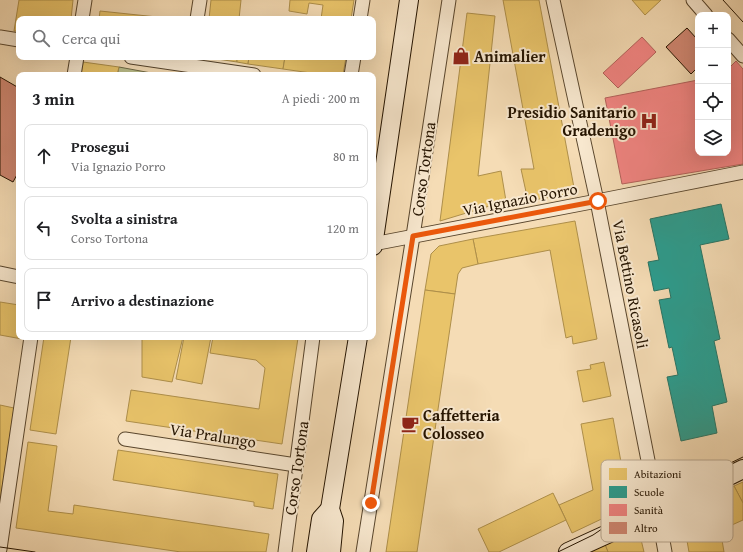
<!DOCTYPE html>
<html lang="it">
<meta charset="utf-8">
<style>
:root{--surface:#fff;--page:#f6f6f6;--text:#202124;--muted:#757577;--line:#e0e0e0}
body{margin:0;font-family:"Gentium Book Plus",serif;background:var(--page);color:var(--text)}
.controls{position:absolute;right:12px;top:12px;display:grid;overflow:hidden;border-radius:8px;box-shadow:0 4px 16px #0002}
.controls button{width:36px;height:36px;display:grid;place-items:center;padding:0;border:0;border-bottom:1px solid var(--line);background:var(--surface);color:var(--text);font:20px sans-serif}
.stop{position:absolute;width:12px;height:12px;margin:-9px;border:3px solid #ea580c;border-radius:50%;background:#fff}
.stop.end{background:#ea580c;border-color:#fff;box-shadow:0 1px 4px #0008}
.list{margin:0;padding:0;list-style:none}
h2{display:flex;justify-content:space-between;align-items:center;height:52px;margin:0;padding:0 16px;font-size:17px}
h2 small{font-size:13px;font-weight:400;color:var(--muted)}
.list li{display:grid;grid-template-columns:26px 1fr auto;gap:12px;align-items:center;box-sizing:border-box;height:64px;margin:0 8px 8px;padding:0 8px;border:1px solid var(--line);border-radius:8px}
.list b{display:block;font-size:15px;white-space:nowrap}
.list p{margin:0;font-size:13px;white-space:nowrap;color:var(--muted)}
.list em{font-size:13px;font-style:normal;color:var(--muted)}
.icon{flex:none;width:22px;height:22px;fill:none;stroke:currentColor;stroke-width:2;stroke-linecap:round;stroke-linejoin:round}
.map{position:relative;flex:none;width:743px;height:552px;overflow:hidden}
.search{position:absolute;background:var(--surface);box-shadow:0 4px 16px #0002;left:16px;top:16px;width:360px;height:44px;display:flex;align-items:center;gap:10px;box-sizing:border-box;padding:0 14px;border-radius:8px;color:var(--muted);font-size:15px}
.panel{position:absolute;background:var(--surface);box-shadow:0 4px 16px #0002;left:16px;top:72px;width:360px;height:268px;border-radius:8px}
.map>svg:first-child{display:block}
.green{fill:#bcc08d;stroke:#706a46}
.homes{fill:#e9c46a;stroke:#ae8f4a}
.schools{fill:#2a9d8f;stroke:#287464}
.health{fill:#f28482;stroke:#b4625b}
.building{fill:#d18873;stroke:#251400}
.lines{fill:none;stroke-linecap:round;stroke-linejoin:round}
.street-casing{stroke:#59462d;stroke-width:15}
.secondary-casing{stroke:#251400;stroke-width:20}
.street{stroke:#f8e8cf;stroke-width:13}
.secondary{stroke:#f8e8cf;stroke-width:18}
.tram{stroke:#251400;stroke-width:1}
.route{stroke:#ea580c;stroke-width:5}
.labels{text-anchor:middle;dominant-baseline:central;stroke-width:4;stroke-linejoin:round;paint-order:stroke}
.poi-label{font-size:16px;font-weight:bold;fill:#251400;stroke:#f8e8cf;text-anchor:start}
.street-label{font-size:16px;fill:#251400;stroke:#f8e8cf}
.key{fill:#f8e8cf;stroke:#b9a891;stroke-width:1}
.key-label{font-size:11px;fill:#251400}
</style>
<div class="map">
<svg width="743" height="552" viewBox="0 0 743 552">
<rect width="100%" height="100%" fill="#f5dcb5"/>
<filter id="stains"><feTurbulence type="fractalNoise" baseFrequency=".005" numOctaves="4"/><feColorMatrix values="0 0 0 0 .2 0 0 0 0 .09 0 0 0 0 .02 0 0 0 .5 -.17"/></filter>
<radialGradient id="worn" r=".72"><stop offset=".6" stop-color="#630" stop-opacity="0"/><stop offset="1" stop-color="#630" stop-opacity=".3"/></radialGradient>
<path class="green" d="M119,67L162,75H117Z"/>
<g class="homes">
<path d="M19,0H73L71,19H19V31H14Z"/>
<path d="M211,0H241L239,19H209Z"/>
<path d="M290,0H354L351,19H321L323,5L309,3L307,14L289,11Z"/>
<path d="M503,0H539L575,193L528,201L521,169H534Z"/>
<path d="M632,0H661L645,15Z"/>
<path d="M100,11L176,19H99Z"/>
<path d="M467,13L495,16L478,176L501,171L506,201L440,221Z"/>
<path d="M204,57H237V62Z"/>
<path d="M237,57H249L248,64L237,62Z"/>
<path d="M249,57H285L283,69L248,64Z"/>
<path d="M285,57H346L343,75H325L283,69Z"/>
<path d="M83,62L119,67L117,75H81Z"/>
<path d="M575,221L597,339L573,344L572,336L566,338L550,250L478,264L473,239Z"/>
<path d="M473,239L478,264L462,268L458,274L455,294L425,290L431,254L439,246Z"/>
<path d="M425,290L455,294L417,552H386Z"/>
<path d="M0,302L19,305V337H22V339L0,335Z"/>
<path d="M44,337H71L56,434L30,430Z"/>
<path d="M142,337H183L172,382L142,377Z"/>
<path d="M184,337H211L202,384L176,379Z"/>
<path d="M213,337H292L298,338L282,444L126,421L131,390L259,409L265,368L256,360L210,353Z"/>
<path d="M604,362L611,396L583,402L577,371L591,369L590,365Z"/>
<path d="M0,405L14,408L0,501Z"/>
<path d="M613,418L629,506L572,533L559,505L593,490L581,424Z"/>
<path d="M28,442L57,446L48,511L73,514L74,505L269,534L266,552H181L16,528Z"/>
<path d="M118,450L278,474L273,509L254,506V502L113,480Z"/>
<path d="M743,482V503L734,486Z"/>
<path d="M734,486L743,503V520L723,529L721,534L724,552H689L684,524L692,507Z"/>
<path d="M553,493L566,520L499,552H489L478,529Z"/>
<path d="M638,527L644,552H608L604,542Z"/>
<path d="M604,542L608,552H584Z"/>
</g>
<path class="schools" d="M721,204L729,239L700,245L720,339L714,341L727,402L712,406L717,433L681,441L667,377L678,375L672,347L669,348L659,300L671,298L669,288L654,291L648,262L659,260L650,219Z"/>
<g class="health">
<path d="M642,37L656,52L618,88L603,73Z"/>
<path d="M736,61L743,69V164L622,184L605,98L698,80V153H728V69Z"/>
</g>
<g class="building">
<path d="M687,28L697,39L698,38V67L691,74L666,47Z"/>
<path d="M0,77L19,88V171L13,182L0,175Z"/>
</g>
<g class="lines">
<g class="street-casing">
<g id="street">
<path d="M553,0L597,201L655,496L665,552"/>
<path d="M693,0L706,15"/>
<path d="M82,19L85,0"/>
<path d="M197,19L200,0"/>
<path d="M360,19L363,0"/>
<path d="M0,37L19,40"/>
<path d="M728,39L743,56"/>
<path d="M131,57L254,75"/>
<path d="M74,75L77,57"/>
<path d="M351,75L354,57"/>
<path d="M373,244L597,201L743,172"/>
<path d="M0,273L19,277"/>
<path d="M125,439L296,465"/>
<path d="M0,549L31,337"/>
<path d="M285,552L313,337"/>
<path d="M363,552L413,236L449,0"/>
</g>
</g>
<g class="secondary-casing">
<g id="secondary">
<path d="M373,246L409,0"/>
<path d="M316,552L321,519L330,509"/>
<path d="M331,552L334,521L330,509L358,337"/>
<path d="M568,552L658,511L743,469"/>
</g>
</g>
<use href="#street" class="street"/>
<use href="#secondary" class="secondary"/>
<g class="tram">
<path d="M723,0L743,22"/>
<path d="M0,547L35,552"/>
<path d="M558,552L593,535L621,516L693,481L743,457"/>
</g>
</g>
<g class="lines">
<path class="route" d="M371,503L413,236L598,201"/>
</g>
<defs>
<g id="shop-bare" transform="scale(1.38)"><path d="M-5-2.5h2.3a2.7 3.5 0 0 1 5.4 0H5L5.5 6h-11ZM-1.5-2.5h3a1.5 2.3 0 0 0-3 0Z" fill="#8f2418" stroke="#f8e8cf" stroke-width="2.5" paint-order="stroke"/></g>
<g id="hospital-bare" transform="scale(1.38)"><path d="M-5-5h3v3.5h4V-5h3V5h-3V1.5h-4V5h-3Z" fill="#8f2418" stroke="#f8e8cf" stroke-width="2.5" paint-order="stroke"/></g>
<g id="cafe-bare" transform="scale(1.38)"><path d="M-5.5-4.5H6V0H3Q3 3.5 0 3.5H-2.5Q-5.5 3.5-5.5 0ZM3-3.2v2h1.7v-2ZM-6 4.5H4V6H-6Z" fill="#8f2418" stroke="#f8e8cf" stroke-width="2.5" paint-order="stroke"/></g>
</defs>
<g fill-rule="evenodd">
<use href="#shop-bare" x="461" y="56"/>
<use href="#hospital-bare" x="649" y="121"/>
<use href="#cafe-bare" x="410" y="424"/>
</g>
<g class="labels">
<g class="poi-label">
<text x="474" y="56">Animalier</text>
<text x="636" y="112" text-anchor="end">Presidio Sanitario<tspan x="636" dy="18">Gradenigo</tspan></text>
<text x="423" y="415">Caffetteria<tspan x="423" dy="18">Colosseo</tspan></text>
</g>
<g class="street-label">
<text transform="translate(423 169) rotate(-82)">Corso Tortona</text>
<text transform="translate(520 199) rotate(-11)">Via Ignazio Porro</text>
<text transform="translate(631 284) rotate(79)">Via Bettino Ricasoli</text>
<text transform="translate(213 435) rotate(9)">Via Pralungo</text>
<text transform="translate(296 468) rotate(-82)">Corso Tortona</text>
</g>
</g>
<rect x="601" y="460" width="132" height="82" rx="6" class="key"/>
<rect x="609" y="468" width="18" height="12" fill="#e9c46a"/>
<rect x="609" y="486" width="18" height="12" fill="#2a9d8f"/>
<rect x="609" y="504" width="18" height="12" fill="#f28482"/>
<rect x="609" y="522" width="18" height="12" fill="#d18873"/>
<g class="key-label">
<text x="634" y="478">Abitazioni</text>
<text x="634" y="496">Scuole</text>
<text x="634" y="514">Sanità</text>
<text x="634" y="532">Altro</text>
</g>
<rect width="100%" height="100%" filter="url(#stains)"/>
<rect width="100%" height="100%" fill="url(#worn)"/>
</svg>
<div class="controls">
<button>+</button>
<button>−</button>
<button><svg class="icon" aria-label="locate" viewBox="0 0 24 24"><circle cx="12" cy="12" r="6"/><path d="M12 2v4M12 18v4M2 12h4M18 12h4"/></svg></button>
<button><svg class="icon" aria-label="layers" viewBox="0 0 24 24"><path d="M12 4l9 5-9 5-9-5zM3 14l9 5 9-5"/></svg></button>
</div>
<div class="stop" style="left:598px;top:201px"></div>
<div class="stop end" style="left:371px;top:503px"></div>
<div class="search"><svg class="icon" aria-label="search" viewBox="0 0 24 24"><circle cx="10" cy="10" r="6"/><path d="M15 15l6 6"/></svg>Cerca qui</div>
<section class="panel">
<h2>3 min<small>A piedi · 200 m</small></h2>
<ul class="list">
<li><svg class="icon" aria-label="ahead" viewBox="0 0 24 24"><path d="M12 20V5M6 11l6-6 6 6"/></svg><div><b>Prosegui</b><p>Via Ignazio Porro</p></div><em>80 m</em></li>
<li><svg class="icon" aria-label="left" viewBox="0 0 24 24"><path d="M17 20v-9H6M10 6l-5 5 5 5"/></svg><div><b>Svolta a sinistra</b><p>Corso Tortona</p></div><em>120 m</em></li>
<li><svg class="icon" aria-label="arrive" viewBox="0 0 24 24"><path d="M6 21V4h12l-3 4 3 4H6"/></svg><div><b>Arrivo a destinazione</b></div></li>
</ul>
</section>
</div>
